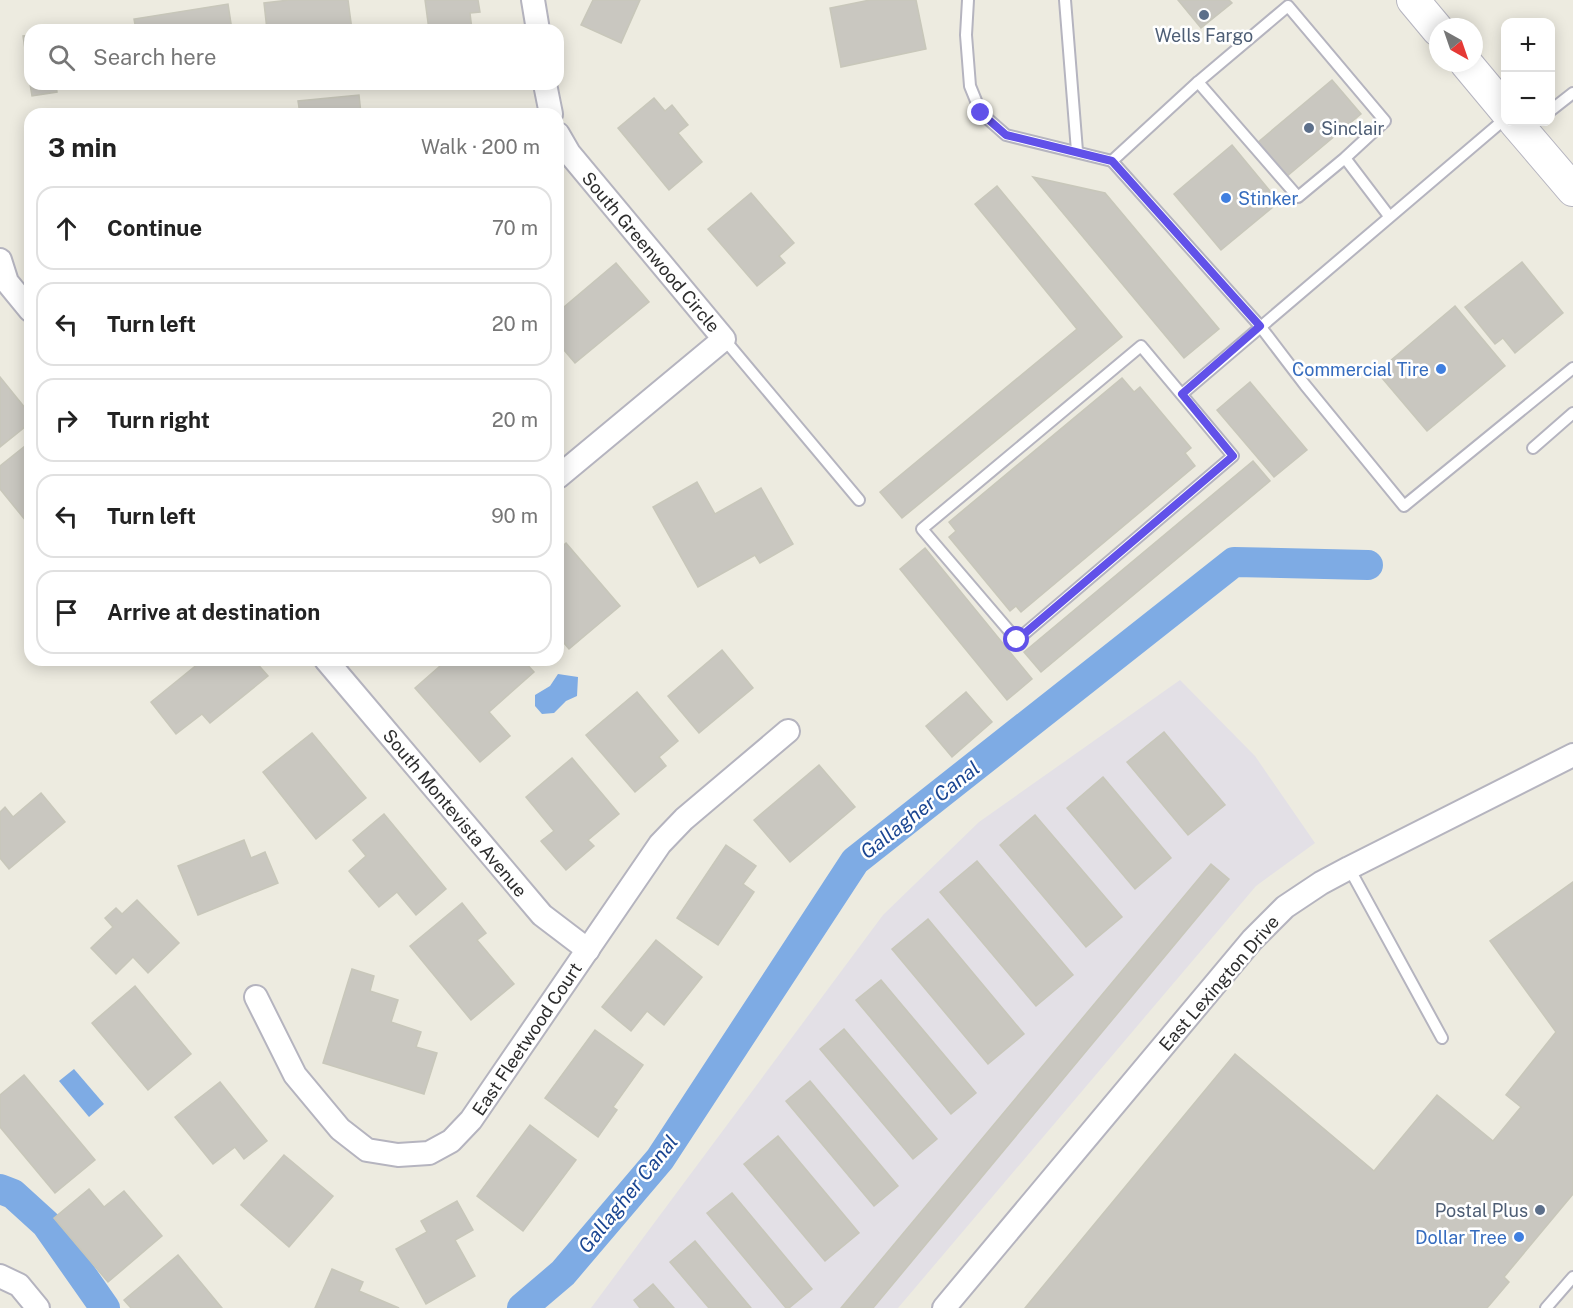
<!DOCTYPE html>
<meta charset="utf-8">
<style>
:root{--surface:#fff;--page:#f2f2f2;--text:#222;--muted:#767676;--line:#e0e0e0}
body{margin:0;font-family:"Public Sans",sans-serif;background:var(--page);color:var(--text)}
.controls{position:absolute;right:18px;top:18px;display:grid;overflow:hidden;border-radius:12px;box-shadow:0 3px 15px #0003}
.controls button{width:54px;height:54px;display:grid;place-items:center;padding:0;border:0;border-bottom:2px solid var(--line);background:var(--surface);color:var(--text);font:30px sans-serif}
.compass{position:absolute;left:1429px;top:18px;width:54px;height:54px;border-radius:50%;background:var(--surface);box-shadow:0 3px 15px #0003;rotate:140deg}
.stop{position:absolute;width:18px;height:18px;margin:-14px;border:4px solid #6151e9;border-radius:50%;background:#fff}
.stop.end{background:#6151e9;border-color:#fff;box-shadow:0 2px 6px #0008}
.list{margin:0;padding:0;list-style:none}
h2{display:flex;justify-content:space-between;align-items:center;height:78px;margin:0;padding:0 24px;font-size:26px}
h2 small{font-size:20px;font-weight:400;color:var(--muted)}
.list li{display:grid;grid-template-columns:39px 1fr auto;gap:18px;align-items:center;box-sizing:border-box;height:84px;margin:0 12px 12px;padding:0 12px;border:2px solid var(--line);border-radius:18px}
.list b{display:block;font-size:22px;white-space:nowrap}
.list em{font-size:20px;font-style:normal;color:var(--muted)}
.icon{flex:none;width:33px;height:33px;fill:none;stroke:currentColor;stroke-width:2;stroke-linecap:round;stroke-linejoin:round}
.map{position:relative;flex:none;width:1573px;height:1308px;overflow:hidden}
.search{position:absolute;background:var(--surface);box-shadow:0 3px 15px #0003;left:24px;top:24px;width:540px;height:66px;display:flex;align-items:center;gap:15px;box-sizing:border-box;padding:0 21px;border-radius:18px;color:var(--muted);font-size:22px}
.panel{position:absolute;background:var(--surface);box-shadow:0 3px 15px #0003;left:24px;top:108px;width:540px;height:558px;border-radius:18px}
.map>svg:first-child{display:block}
.industrial{fill:#e3e0e6}
.water{fill:#7eabe4}
.lines{fill:none;stroke-linecap:round;stroke-linejoin:round}
.canal{stroke:#7eabe4;stroke-width:30}
.building{fill:#c9c7c0;stroke:#c8c7ba;stroke-width:1.5}
.service-casing{stroke:#b5b4bf;stroke-width:14}
.minor-casing{stroke:#b5b4bf;stroke-width:26}
.secondary-casing{stroke:#b5b4bf;stroke-width:34}
.service{stroke:#fff;stroke-width:10}
.minor{stroke:#fff;stroke-width:22}
.secondary{stroke:#fff;stroke-width:32}
.route{stroke:#6151e9;stroke-width:8}
.service-dot{fill:#5c6f8a;stroke:#fff;stroke-width:2}
.shop-dot{fill:#3f7fe0;stroke:#fff;stroke-width:2}
.labels{text-anchor:middle;dominant-baseline:central;stroke-width:5;stroke-linejoin:round;paint-order:stroke}
.service-label{font-size:18px;fill:#4e5e75;stroke:#fff}
.shop-label{font-size:18px;fill:#366cbe;stroke:#fff;text-anchor:end}
.street-label{font-size:18px;fill:#2d2d2d;stroke:#fff}
.water-label{font-size:20px;font-style:italic;fill:#1b4692;stroke:#fff}
</style>
<div class="map">
<svg width="1573" height="1308" viewBox="0 0 1573 1308">
<rect width="100%" height="100%" fill="#edebe0"/>
<path class="industrial" d="M1180,680L1255,756L1315,843L1256,886L898,1308H591L883,915L979,822Z"/>
<g class="water">
<path d="M558,674L578,677L577,696L566,701L554,713L542,714L535,706V695L550,686Z"/>
<path d="M74,1069L104,1104L89,1117L59,1081Z"/>
</g>
<g class="lines">
<g class="canal">
<path d="M0,1189L13,1194L46,1224L105,1308"/>
<path d="M522,1308L563,1273L660,1159L855,861L1234,562L1368,565"/>
</g>
</g>
<g class="building">
<path d="M289,0H348L352,30H267L264,3Z"/>
<path d="M425,0H478L480,12L470,13L472,30H429Z"/>
<path d="M593,0H640L621,43L581,25Z"/>
<path d="M870,0H916L926,49L841,67L830,8Z"/>
<path d="M1178,0H1229L1232,3L1201,28Z"/>
<path d="M228,4L232,30H136L134,19Z"/>
<path d="M84,26L85,30H62Z"/>
<path d="M30,35V82L23,36Z"/>
<path d="M1332,80L1361,114L1286,177L1257,143Z"/>
<path d="M30,84H56L57,92L32,96Z"/>
<path d="M359,95L361,114H300L298,101Z"/>
<path d="M654,98L665,111L672,105L688,125L678,133L702,162L669,190L618,128Z"/>
<path d="M1232,145L1279,202L1221,250L1174,194Z"/>
<path d="M1033,177L1105,193L1219,329L1184,358Z"/>
<path d="M997,186L1122,337L902,518L880,492L1077,329L975,204Z"/>
<path d="M751,193L794,243L779,256L785,263L757,286L708,229Z"/>
<path d="M1522,262L1563,313L1515,353L1503,338L1495,344L1465,307Z"/>
<path d="M616,263L649,302L575,363L558,343V312Z"/>
<path d="M1455,306L1505,366L1427,431L1377,372Z"/>
<path d="M0,377L30,414V423L0,447Z"/>
<path d="M1122,378L1134,392L1140,387L1191,448L1185,453L1195,466L1021,612L1016,606L1010,611L949,537L956,531L949,522Z"/>
<path d="M1250,382L1307,450L1274,477L1217,410Z"/>
<path d="M30,442V526L0,489V466Z"/>
<path d="M1253,461L1270,481L1041,672L1024,652Z"/>
<path d="M697,482L715,514L761,488L793,544L760,563L755,555L698,587L653,507Z"/>
<path d="M566,543L620,606L569,649L558,636V550Z"/>
<path d="M925,548L1032,679L1007,700L900,569Z"/>
<path d="M722,650L753,688L699,733L668,696Z"/>
<path d="M197,660H254L268,676L210,723L202,714L176,734L151,702L199,663Z"/>
<path d="M435,660H523L534,672L489,712L510,736L480,762L415,688L440,666Z"/>
<path d="M637,692L678,741L659,757L666,766L635,792L586,735Z"/>
<path d="M966,692L992,722L952,757L926,726Z"/>
<path d="M1164,732L1225,805L1188,835L1127,762Z"/>
<path d="M312,733L366,798L316,839L263,772Z"/>
<path d="M572,758L619,814L588,840L594,846L566,870L541,841L554,831L526,797Z"/>
<path d="M819,765L855,807L790,862L754,820Z"/>
<path d="M1103,777L1171,858L1135,889L1067,808Z"/>
<path d="M41,793L65,822L9,869L0,858V812L5,807L13,817Z"/>
<path d="M384,814L446,889L416,915L397,892L379,907L349,871L366,856L353,840Z"/>
<path d="M1035,815L1122,917L1086,947L1000,845Z"/>
<path d="M244,840L251,858L265,852L278,883L198,915L178,866Z"/>
<path d="M726,845L756,866L743,884L754,892L718,945L677,918Z"/>
<path d="M977,861L1073,975L1036,1006L940,892Z"/>
<path d="M1211,864L1229,879L873,1308H841Z"/>
<path d="M1573,882V1194L1504,1277L1509,1282L1487,1308H1025L1235,1054L1374,1171L1437,1095L1493,1141L1521,1107L1506,1095L1556,1032L1490,941Z"/>
<path d="M137,900L179,943L148,973L133,957L116,974L91,948L113,927L105,918L116,908L122,914Z"/>
<path d="M462,903L486,933L477,940L514,984L471,1020L410,946Z"/>
<path d="M928,919L1024,1034L988,1064L892,949Z"/>
<path d="M656,940L702,977L664,1025L647,1011L631,1031L602,1007Z"/>
<path d="M352,969L374,976L370,991L398,1000L391,1022L421,1032L416,1047L437,1053L424,1094L323,1063Z"/>
<path d="M881,980L976,1093L951,1114L856,1000Z"/>
<path d="M135,986L191,1054L148,1090L92,1023Z"/>
<path d="M844,1029L937,1139L913,1159L820,1049Z"/>
<path d="M595,1030L643,1065L613,1107L617,1110L598,1137L545,1098Z"/>
<path d="M24,1075L95,1160L55,1193L0,1127V1095Z"/>
<path d="M810,1081L898,1186L874,1206L786,1101Z"/>
<path d="M220,1082L267,1141L244,1159L235,1147L213,1164L175,1117Z"/>
<path d="M530,1125L576,1160L523,1231L477,1196Z"/>
<path d="M778,1136L859,1233L825,1261L744,1164Z"/>
<path d="M284,1155L333,1196L289,1247L241,1205Z"/>
<path d="M89,1189L104,1207L124,1191L162,1236L108,1282L54,1218Z"/>
<path d="M732,1193L812,1289L789,1308H786L707,1213Z"/>
<path d="M457,1201L473,1230L455,1240L475,1276L426,1304L396,1249L427,1232L421,1221Z"/>
<path d="M695,1241L751,1308H709L670,1262Z"/>
<path d="M178,1255L222,1308H131L124,1300Z"/>
<path d="M332,1269L363,1282L359,1291L399,1308H315Z"/>
<path d="M653,1284L674,1308H640L634,1300Z"/>
</g>
<g class="lines">
<g class="service-casing">
<g id="service">
<path d="M968,0L966,35L970,86L981,113L1006,135L1112,161L1260,326L1305,385L1404,506L1573,368"/>
<path d="M1065,0L1077,151"/>
<path d="M1550,111L1573,93"/>
<path d="M1345,158L1385,121L1288,6L1198,82L1298,197L1345,158L1389,216"/>
<path d="M1112,161L1198,82"/>
<path d="M724,339L859,500"/>
<path d="M1141,346L1233,456L1017,640L922,529Z"/>
<path d="M1182,394L1506,118"/>
<path d="M1533,448L1573,413"/>
<path d="M1349,868L1442,1038"/>
<path d="M1546,1308L1573,1277"/>
</g>
</g>
<g class="minor-casing">
<g id="minor">
<path d="M533,0L538,30"/>
<path d="M545,84L551,114"/>
<path d="M558,134L569,153L724,339L558,477"/>
<path d="M0,260L7,282L30,310"/>
<path d="M326,660L542,915L588,950"/>
<path d="M256,997L295,1075L340,1129L367,1150L398,1155L429,1153L451,1141L471,1120L660,844L684,819L788,731"/>
<path d="M0,1276L19,1285L38,1308"/>
<path d="M944,1308L1252,940L1285,907L1321,883L1349,868L1573,755"/>
</g>
</g>
<g class="secondary-casing">
<g id="secondary">
<path d="M1413,0L1438,30"/>
<path d="M1466,63L1506,111"/>
<path d="M1515,122L1573,190"/>
</g>
</g>
<use href="#service" class="service"/>
<use href="#minor" class="minor"/>
<use href="#secondary" class="secondary"/>
</g>
<g class="lines">
<path class="route" d="M981,113L1006,135L1112,161L1260,326L1182,394L1233,456L1017,640"/>
</g>
<g class="service-dot">
<circle cx="1204" cy="15" r="6"/>
<circle cx="1309" cy="128" r="6"/>
<circle cx="1540" cy="1210" r="6"/>
</g>
<g class="shop-dot">
<circle cx="1226" cy="198" r="6"/>
<circle cx="1441" cy="369" r="6"/>
<circle cx="1519" cy="1237" r="6"/>
</g>
<g class="labels">
<g class="service-label">
<text x="1204" y="35">Wells Fargo</text>
<text x="1321" y="128" text-anchor="start">Sinclair</text>
<text x="1528" y="1210" text-anchor="end">Postal Plus</text>
</g>
<g class="shop-label">
<text x="1238" y="198" text-anchor="start">Stinker</text>
<text x="1429" y="369">Commercial Tire</text>
<text x="1507" y="1237">Dollar Tree</text>
</g>
<g class="street-label">
<text transform="translate(651 252) rotate(50)">South Greenwood Circle</text>
<text transform="translate(455 813) rotate(50)">South Montevista Avenue</text>
<text transform="translate(1219 983) rotate(-49)">East Lexington Drive</text>
<text transform="translate(527 1039) rotate(-56)">East Fleetwood Court</text>
</g>
<g class="water-label">
<text transform="translate(920 810) rotate(-38)">Gallagher Canal</text>
<text transform="translate(628 1194) rotate(-51)">Gallagher Canal</text>
</g>
</g>
</svg>
<div class="controls">
<button>+</button>
<button>−</button>
</div>
<svg class="compass" viewBox="-18 -18 36 36"><path d="M0-13l5 13h-10z" fill="#e53935"/><path d="M0 13l5-13h-10z" fill="#767676"/></svg>
<div class="stop" style="left:1017px;top:640px"></div>
<div class="stop end" style="left:981px;top:113px"></div>
<div class="search"><svg class="icon" aria-label="search" viewBox="0 0 24 24"><circle cx="10" cy="10" r="6"/><path d="M15 15l6 6"/></svg>Search here</div>
<section class="panel">
<h2>3 min<small>Walk · 200 m</small></h2>
<ul class="list">
<li><svg class="icon" aria-label="ahead" viewBox="0 0 24 24"><path d="M12 20V5M6 11l6-6 6 6"/></svg><div><b>Continue</b></div><em>70 m</em></li>
<li><svg class="icon" aria-label="left" viewBox="0 0 24 24"><path d="M17 20v-9H6M10 6l-5 5 5 5"/></svg><div><b>Turn left</b></div><em>20 m</em></li>
<li><svg class="icon" aria-label="right" viewBox="0 0 24 24"><path d="M7 20v-9h11M14 6l5 5-5 5"/></svg><div><b>Turn right</b></div><em>20 m</em></li>
<li><svg class="icon" aria-label="left" viewBox="0 0 24 24"><path d="M17 20v-9H6M10 6l-5 5 5 5"/></svg><div><b>Turn left</b></div><em>90 m</em></li>
<li><svg class="icon" aria-label="arrive" viewBox="0 0 24 24"><path d="M6 21V4h12l-3 4 3 4H6"/></svg><div><b>Arrive at destination</b></div></li>
</ul>
</section>
</div>
